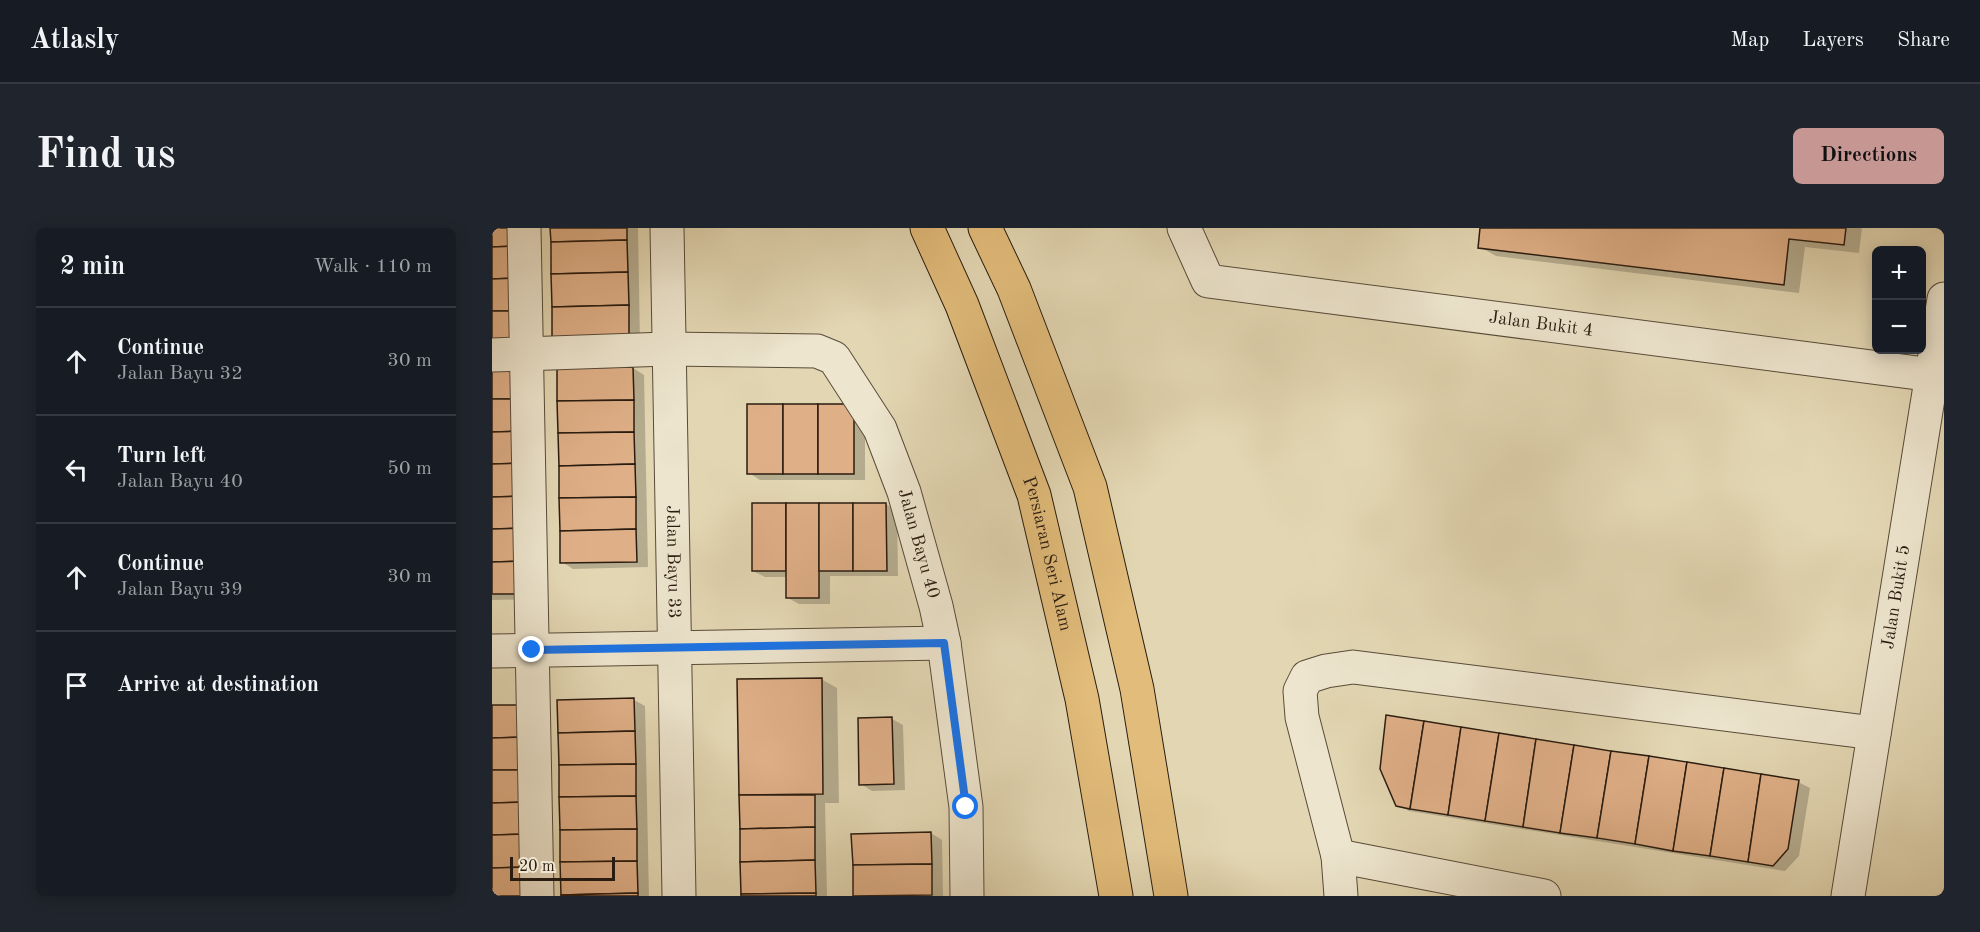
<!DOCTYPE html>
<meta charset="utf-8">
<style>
:root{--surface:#171b24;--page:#20242c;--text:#f1f3f6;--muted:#9ea1a6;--line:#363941;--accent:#c59692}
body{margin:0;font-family:"Old Standard TT",serif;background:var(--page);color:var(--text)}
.controls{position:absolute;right:18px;top:18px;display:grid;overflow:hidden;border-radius:9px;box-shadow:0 3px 15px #0003}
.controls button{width:54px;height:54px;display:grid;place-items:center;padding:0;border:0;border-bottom:2px solid var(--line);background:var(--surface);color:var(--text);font:30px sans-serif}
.scale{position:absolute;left:18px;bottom:15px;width:105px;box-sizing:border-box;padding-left:6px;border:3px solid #2a1c10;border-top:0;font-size:16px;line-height:21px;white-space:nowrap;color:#2a1c10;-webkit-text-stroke:4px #ede5ce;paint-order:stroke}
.stop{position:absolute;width:18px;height:18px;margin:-14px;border:4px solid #1a73e8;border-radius:50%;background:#fff}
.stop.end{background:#1a73e8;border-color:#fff;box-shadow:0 2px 6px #0008}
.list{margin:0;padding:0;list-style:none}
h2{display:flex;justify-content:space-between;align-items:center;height:78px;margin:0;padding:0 24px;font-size:26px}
h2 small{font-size:20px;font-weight:400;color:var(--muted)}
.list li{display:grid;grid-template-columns:39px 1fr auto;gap:18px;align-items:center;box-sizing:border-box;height:108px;padding:0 24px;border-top:2px solid var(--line)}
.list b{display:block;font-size:22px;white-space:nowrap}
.list p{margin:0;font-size:20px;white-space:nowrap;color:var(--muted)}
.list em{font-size:20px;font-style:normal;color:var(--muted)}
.icon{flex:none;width:33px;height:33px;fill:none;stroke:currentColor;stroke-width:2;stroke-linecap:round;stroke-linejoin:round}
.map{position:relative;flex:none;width:1452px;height:668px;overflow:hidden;border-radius:9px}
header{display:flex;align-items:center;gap:36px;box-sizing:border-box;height:84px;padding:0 30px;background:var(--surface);border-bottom:2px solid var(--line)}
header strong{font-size:28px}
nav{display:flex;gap:33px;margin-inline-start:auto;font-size:21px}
.intro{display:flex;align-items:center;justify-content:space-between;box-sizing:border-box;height:144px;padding:0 36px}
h1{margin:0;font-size:42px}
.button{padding:15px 27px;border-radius:9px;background:var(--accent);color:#111;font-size:21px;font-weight:700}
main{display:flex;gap:36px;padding:0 36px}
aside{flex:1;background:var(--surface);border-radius:9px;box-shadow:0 3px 15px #0003}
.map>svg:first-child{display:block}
.shadow{fill:#0003}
.building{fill:#dfaf87;stroke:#2a1c10;stroke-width:1.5}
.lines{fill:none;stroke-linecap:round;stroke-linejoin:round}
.minor-casing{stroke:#584b39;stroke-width:35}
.major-casing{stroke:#2a1c10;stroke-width:35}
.minor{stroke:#ede5ce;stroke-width:33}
.major{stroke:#e2bc7a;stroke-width:33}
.route{stroke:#1a73e8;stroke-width:8}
.labels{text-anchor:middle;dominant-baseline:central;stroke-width:4.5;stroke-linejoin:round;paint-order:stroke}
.street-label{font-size:18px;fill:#2a1c10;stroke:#ede5ce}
</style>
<header>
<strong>Atlasly</strong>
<nav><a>Map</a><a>Layers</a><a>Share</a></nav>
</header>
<div class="intro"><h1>Find us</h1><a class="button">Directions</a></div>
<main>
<aside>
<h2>2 min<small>Walk · 110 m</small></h2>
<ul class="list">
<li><svg class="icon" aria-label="ahead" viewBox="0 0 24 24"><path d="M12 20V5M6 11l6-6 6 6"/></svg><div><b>Continue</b><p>Jalan Bayu 32</p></div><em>30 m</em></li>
<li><svg class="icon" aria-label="left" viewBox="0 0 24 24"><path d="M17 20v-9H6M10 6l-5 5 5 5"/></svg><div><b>Turn left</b><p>Jalan Bayu 40</p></div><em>50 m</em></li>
<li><svg class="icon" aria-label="ahead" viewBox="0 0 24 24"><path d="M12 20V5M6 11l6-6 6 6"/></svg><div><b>Continue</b><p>Jalan Bayu 39</p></div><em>30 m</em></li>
<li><svg class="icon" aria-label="arrive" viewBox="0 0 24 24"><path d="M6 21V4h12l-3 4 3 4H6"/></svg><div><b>Arrive at destination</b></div></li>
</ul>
</aside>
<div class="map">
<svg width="1452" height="668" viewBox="0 0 1452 668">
<rect width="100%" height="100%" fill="#e3d7b3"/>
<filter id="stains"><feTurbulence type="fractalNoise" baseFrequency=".00333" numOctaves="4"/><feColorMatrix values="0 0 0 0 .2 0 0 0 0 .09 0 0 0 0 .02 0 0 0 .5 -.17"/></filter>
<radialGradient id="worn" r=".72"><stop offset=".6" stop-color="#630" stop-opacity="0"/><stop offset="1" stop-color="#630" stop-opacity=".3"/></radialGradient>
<g class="shadow">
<path d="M60,0H146L148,115L73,117Z"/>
<path d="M990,0H1370L1367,25L1313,19L1307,65L1004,28L988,19Z"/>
<path d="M0,140L47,371L0,372Z"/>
<path d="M141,140L152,147L156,339L81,341L70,334Z"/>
<path d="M373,184V252H268L257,245Z"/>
<path d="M394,276L405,283L406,348H338V376H307L296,370L295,349H273L261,343V277Z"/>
<path d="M329,451L345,460L347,575H333L335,668H250L247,453Z"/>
<path d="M142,472L153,478L157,668H71L67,474Z"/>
<path d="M400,491L411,497L413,562L380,563L369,556Z"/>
<path d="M1306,554L1318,560L1307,628L1293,643L917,583L905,576Z"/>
<path d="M439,605L450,612L451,668H362L361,607Z"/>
</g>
<g class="building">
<path d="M0,0H26L27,18L0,19Z"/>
<path d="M58,0H135V12L59,14Z"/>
<path d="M988,0H1354L1352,17L1297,11L1292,57L986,20Z"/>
<path d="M135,12L136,44L59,46V14Z"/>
<path d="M27,18V50L0,51V19Z"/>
<path d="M136,44L137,77L60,79L59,46Z"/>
<path d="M27,50L28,83H0V51Z"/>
<path d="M137,77V110L60,111V79Z"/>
<rect x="0" y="83" width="28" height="33"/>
<path d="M32,138V171H0V139Z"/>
<path d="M141,139L142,172L65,173V140Z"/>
<path d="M0,171H32L33,203L0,204Z"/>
<path d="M142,172V204L66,205L65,173Z"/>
<rect x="255" y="176" width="36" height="70"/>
<rect x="291" y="176" width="35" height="70"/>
<rect x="326" y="176" width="36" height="70"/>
<path d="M33,203V235L0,236V204Z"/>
<path d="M142,204L143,236L67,238L66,205Z"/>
<path d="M33,235L34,268L0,269V236Z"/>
<path d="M143,236L144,269L67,270V238Z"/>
<path d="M34,268V300L0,301V269Z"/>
<path d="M144,269V301L68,303L67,270Z"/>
<rect x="260" y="275" width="34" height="68"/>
<rect x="294" y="275" width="33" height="95"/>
<rect x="327" y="275" width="34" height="68"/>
<path d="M361,275H394L395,343H361Z"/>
<path d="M34,300L36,333L0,334V301Z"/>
<path d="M144,301L145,334L68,335V303Z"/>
<path d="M36,333V366H0V334Z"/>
<path d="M330,450L331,566L247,567L245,451Z"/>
<path d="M142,470L143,503L66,505L65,472Z"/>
<path d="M0,477H33V509L0,510Z"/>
<path d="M894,487L932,493L918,581L904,578L888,541Z"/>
<path d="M400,489L402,556L367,557L366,490Z"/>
<path d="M932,493L969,499L956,587L918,581Z"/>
<path d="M969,499L1007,505L993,593L956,587Z"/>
<path d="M143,503L144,536L67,537L66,505Z"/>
<path d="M1007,505L1044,511L1031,599L993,593Z"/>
<path d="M33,509L34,542H0V510Z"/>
<path d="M1044,511L1082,517L1068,605L1031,599Z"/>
<path d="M1082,517L1119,523L1105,610L1068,605Z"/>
<path d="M1119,523L1157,528L1143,616L1105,610Z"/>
<path d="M1157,528L1195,534L1181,623L1143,616Z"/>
<path d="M1195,534L1232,540L1218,628L1181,623Z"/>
<path d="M144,536V568L67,569V537Z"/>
<path d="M1232,540L1269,546L1256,634L1218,628Z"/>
<path d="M0,542H34L35,574L0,575Z"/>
<path d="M1269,546L1307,552L1296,621L1281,638L1256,634Z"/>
<path d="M247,567H323V599L248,601Z"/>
<path d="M144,568L145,601L68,602L67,569Z"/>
<path d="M35,574V606L0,607V575Z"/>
<path d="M323,599V632L248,634V601Z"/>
<path d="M145,601V633L68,634V602Z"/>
<path d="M439,604L440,636L361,637L359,606Z"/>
<path d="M35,606L36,639L0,640V607Z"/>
<path d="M323,632L324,665L249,666L248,634Z"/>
<path d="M145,633L146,665L69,667L68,634Z"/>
<path d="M440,636V667L361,668V637Z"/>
<path d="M36,639V668H0V640Z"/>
<path d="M146,665V668H69V667Z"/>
<path d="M324,665V668H249V666Z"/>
</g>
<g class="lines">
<g class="minor-casing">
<g id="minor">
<path d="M32,0L45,668"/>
<path id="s1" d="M175,0L187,668"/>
<path id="s2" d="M692,0L716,53L1441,147"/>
<path id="s3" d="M0,127L175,121L325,123L342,130L388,201L412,264L444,378L452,415L474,579L475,668"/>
<path d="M0,423L452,415"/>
<path d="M846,628L1052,668"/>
<path d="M849,668L846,628L810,489L808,463L815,449L834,443L861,439L1382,505"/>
<path id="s4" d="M1356,668L1452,71"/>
</g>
</g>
<g class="major-casing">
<g id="major">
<path id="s5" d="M435,0L470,77L542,267L590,471L624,668"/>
<path d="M493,0L522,61L598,259L645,461L679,668"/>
</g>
</g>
<use href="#minor" class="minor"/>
<use href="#major" class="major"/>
</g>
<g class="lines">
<path class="route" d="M40,422L452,415L474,579"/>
</g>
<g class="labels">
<g class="street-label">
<text stroke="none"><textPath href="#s2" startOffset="394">Jalan Bukit 4</textPath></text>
<text stroke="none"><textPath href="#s3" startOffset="549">Jalan Bayu 40</textPath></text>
<text stroke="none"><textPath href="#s5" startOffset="348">Persiaran Seri Alam</textPath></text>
<text stroke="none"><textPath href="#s1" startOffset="334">Jalan Bayu 33</textPath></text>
<text stroke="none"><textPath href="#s4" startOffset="303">Jalan Bukit 5</textPath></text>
</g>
</g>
<rect width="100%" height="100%" filter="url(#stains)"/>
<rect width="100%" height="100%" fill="url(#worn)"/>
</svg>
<div class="controls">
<button>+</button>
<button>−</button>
</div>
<div class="scale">20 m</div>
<div class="stop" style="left:474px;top:579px"></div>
<div class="stop end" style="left:40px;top:422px"></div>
</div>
</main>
